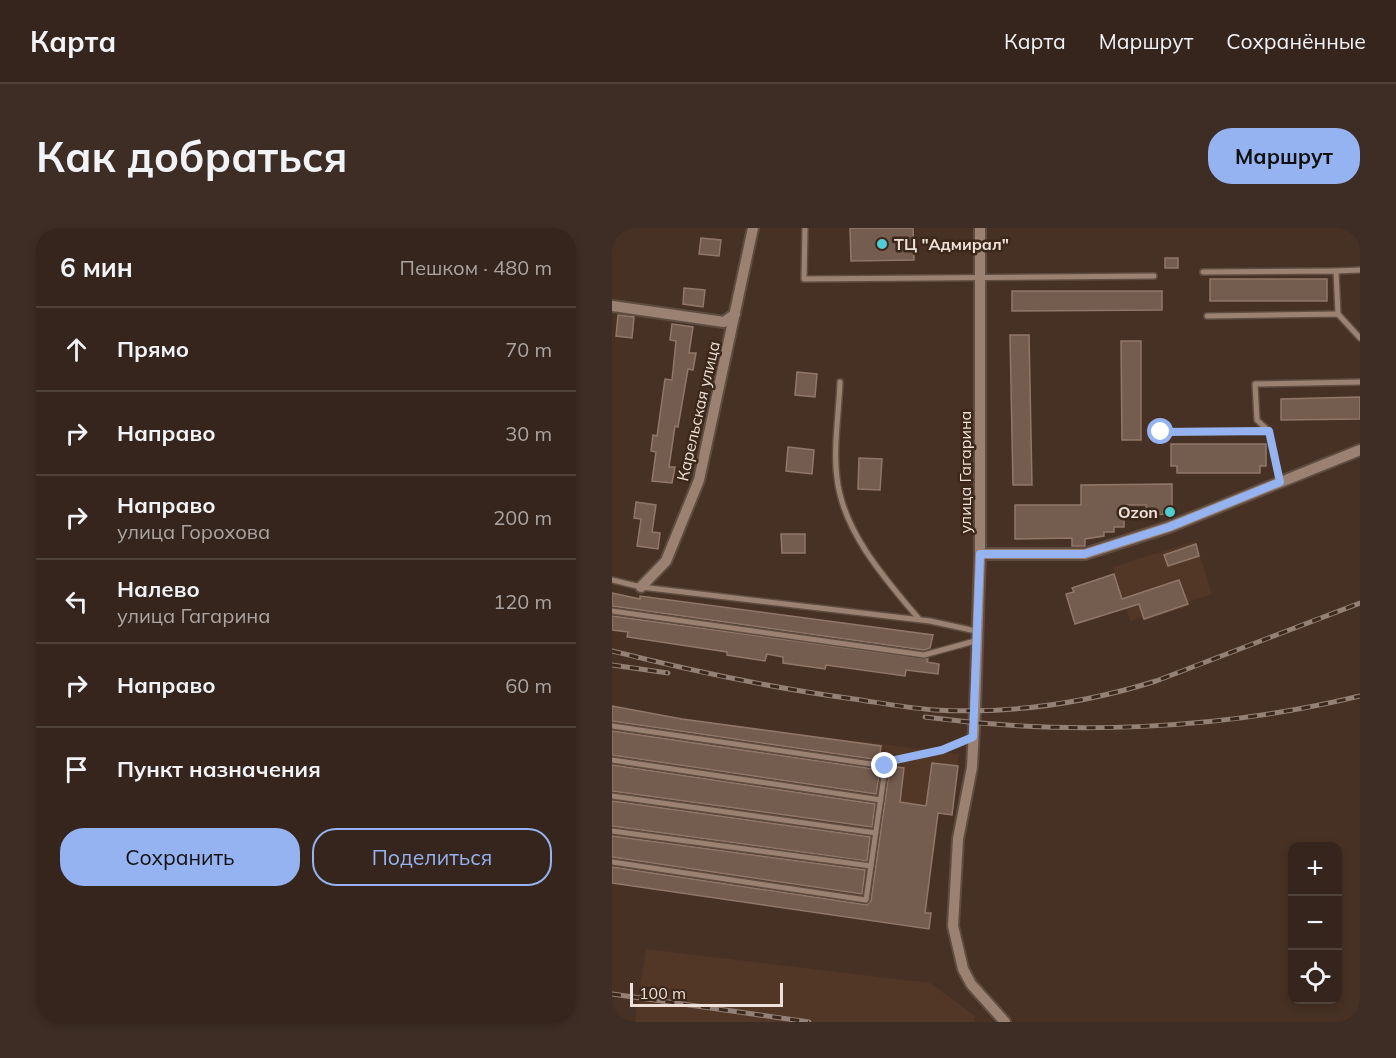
<!DOCTYPE html>
<html lang="ru">
<meta charset="utf-8">
<style>
:root{--surface:#35251c;--page:#3d2d25;--text:#f1f3f6;--muted:#aaa5a3;--line:#4f423b;--accent:#95b2f1}
body{margin:0;font-family:Mulish,sans-serif;background:var(--page);color:var(--text)}
.controls{position:absolute;right:18px;bottom:18px;display:grid;overflow:hidden;border-radius:12px;box-shadow:0 3px 9px #0003}
.controls button{width:54px;height:54px;display:grid;place-items:center;padding:0;border:0;border-bottom:2px solid var(--line);background:var(--surface);color:var(--text);font:30px sans-serif}
.scale{position:absolute;left:18px;bottom:15px;width:153px;box-sizing:border-box;padding-left:6px;border:3px solid #efe1d9;border-top:0;font-size:16px;line-height:21px;white-space:nowrap;color:#efe1d9;-webkit-text-stroke:4px #3c271b;paint-order:stroke}
.stop{position:absolute;width:18px;height:18px;margin:-14px;border:4px solid #95b2f1;border-radius:50%;background:#fff}
.stop.end{background:#95b2f1;border-color:#fff;box-shadow:0 2px 6px #0008}
.list{margin:0;padding:0;list-style:none}
h2{display:flex;justify-content:space-between;align-items:center;height:78px;margin:0;padding:0 24px;font-size:26px}
h2 small{font-size:20px;font-weight:400;color:var(--muted)}
.list li{display:grid;grid-template-columns:39px 1fr auto;gap:18px;align-items:center;box-sizing:border-box;height:84px;padding:0 24px;border-top:2px solid var(--line)}
.list b{display:block;font-size:22px;white-space:nowrap}
.list p{margin:0;font-size:20px;white-space:nowrap;color:var(--muted)}
.list em{font-size:20px;font-style:normal;color:var(--muted)}
.actions{display:flex;gap:12px;padding:18px 24px}
.actions a{flex:1;padding:14px 0;border:2px solid var(--accent);border-radius:24px;text-align:center;font-size:21px;color:var(--accent)}
.actions .main{background:var(--accent);color:#111}
.icon{flex:none;width:33px;height:33px;fill:none;stroke:currentColor;stroke-width:2;stroke-linecap:round;stroke-linejoin:round}
.map{position:relative;flex:none;width:748px;height:794px;overflow:hidden;border-radius:24px}
header{display:flex;align-items:center;gap:36px;box-sizing:border-box;height:84px;padding:0 30px;background:var(--surface);border-bottom:2px solid var(--line)}
header strong{font-size:28px}
nav{display:flex;gap:33px;margin-inline-start:auto;font-size:21px}
.intro{display:flex;align-items:center;justify-content:space-between;box-sizing:border-box;height:144px;padding:0 36px}
h1{margin:0;font-size:42px}
.button{padding:15px 27px;border-radius:24px;background:var(--accent);color:#111;font-size:21px;font-weight:700}
main{display:flex;gap:36px;padding:0 36px}
aside{flex:1;background:var(--surface);border-radius:24px;box-shadow:0 3px 9px #0003}
.map>svg:first-child{display:block}
.built{fill:#523626}
.building{fill:#745c4e;stroke:#917769;stroke-width:1.5}
.lines{fill:none;stroke-linecap:round;stroke-linejoin:round}
.lane-casing{stroke:#5f4d42;stroke-width:8}
.street-casing{stroke:#5f4d42;stroke-width:14}
.lane{stroke:#9b8172;stroke-width:5}
.street{stroke:#9b8172;stroke-width:10}
.rail-casing{stroke:#938076;stroke-width:5}
.rail{stroke:#3c271b;stroke-width:3;stroke-dasharray:9;stroke-linecap:butt}
.route{stroke:#95b2f1;stroke-width:8}
.poi-dot{fill:#51ccd3;stroke:#3c271b;stroke-width:2}
.labels{text-anchor:middle;dominant-baseline:central;stroke-width:5;stroke-linejoin:round;paint-order:stroke}
.poi-label{font-size:16px;font-weight:bold;fill:#efe1d9;stroke:#3c271b;text-anchor:start}
.street-label{font-size:16px;fill:#efe1d9;stroke:#3c271b}
</style>
<header>
<strong>Карта</strong>
<nav><a>Карта</a><a>Маршрут</a><a>Сохранённые</a></nav>
</header>
<div class="intro"><h1>Как добраться</h1><a class="button">Маршрут</a></div>
<main>
<aside>
<h2>6 мин<small>Пешком · 480 m</small></h2>
<ul class="list">
<li><svg class="icon" aria-label="ahead" viewBox="0 0 24 24"><path d="M12 20V5M6 11l6-6 6 6"/></svg><div><b>Прямо</b></div><em>70 m</em></li>
<li><svg class="icon" aria-label="right" viewBox="0 0 24 24"><path d="M7 20v-9h11M14 6l5 5-5 5"/></svg><div><b>Направо</b></div><em>30 m</em></li>
<li><svg class="icon" aria-label="right" viewBox="0 0 24 24"><path d="M7 20v-9h11M14 6l5 5-5 5"/></svg><div><b>Направо</b><p>улица Горохова</p></div><em>200 m</em></li>
<li><svg class="icon" aria-label="left" viewBox="0 0 24 24"><path d="M17 20v-9H6M10 6l-5 5 5 5"/></svg><div><b>Налево</b><p>улица Гагарина</p></div><em>120 m</em></li>
<li><svg class="icon" aria-label="right" viewBox="0 0 24 24"><path d="M7 20v-9h11M14 6l5 5-5 5"/></svg><div><b>Направо</b></div><em>60 m</em></li>
<li><svg class="icon" aria-label="arrive" viewBox="0 0 24 24"><path d="M6 21V4h12l-3 4 3 4H6"/></svg><div><b>Пункт назначения</b></div></li>
</ul>
<div class="actions"><a class="main">Сохранить</a><a>Поделиться</a></div>
</aside>
<div class="map">
<svg width="748" height="794" viewBox="0 0 748 794">
<rect width="100%" height="100%" fill="#473125"/>
<g class="built">
<path d="M583,313L600,366L576,374L577,378L532,393L530,389L518,393L501,339Z"/>
<path d="M0,478L70,491L347,526L340,587L326,586L315,672L319,685L317,701L0,655Z"/>
<path d="M34,721L318,755L363,788L362,794H23Z"/>
</g>
<g class="building">
<path d="M238,0H301L302,32L239,33Z"/>
<path d="M89,10L109,12L107,28L87,26Z"/>
<rect x="553" y="30" width="13" height="10"/>
<rect x="598" y="51" width="117" height="22"/>
<path d="M72,60L93,62L91,79L71,76Z"/>
<path d="M400,63H550V82L400,83Z"/>
<path d="M6,87L22,89L20,110L4,108Z"/>
<path d="M60,96L81,99L77,125H84L81,142L76,141L66,199L63,198L57,239H63L60,255L40,253L44,224L39,223L41,207L45,208L53,151L60,152L64,113L58,112Z"/>
<path d="M398,107H417L420,257H401Z"/>
<path d="M509,113H529V212H510Z"/>
<path d="M185,144L205,146L203,169L183,167Z"/>
<path d="M748,169V191L669,192V171Z"/>
<path d="M559,216H654V238H648V245H565V238H559Z"/>
<path d="M176,219L202,222L200,246L174,243Z"/>
<path d="M247,230L270,231L268,262L246,261Z"/>
<path d="M560,256V286L534,287V277H512V299H502V304H492V308L473,311V318H460V310L403,311V277H469V257Z"/>
<path d="M24,274L44,277L40,304L48,305L46,321L25,318L29,291L22,290Z"/>
<path d="M169,306H193V325H170Z"/>
<path d="M584,316L587,328L556,338L552,327Z"/>
<path d="M502,346L510,371L567,352L576,376L532,391L527,376L463,396L454,366L462,364L460,360Z"/>
<path d="M0,365L28,371V368L321,407L318,420L312,422L0,378Z"/>
<path d="M0,388L316,431L315,434L327,436L326,446L294,442L293,448L214,437L213,441L171,435V429L155,426L153,433L115,427V424L15,409L16,404L0,402Z"/>
<path d="M0,478L70,491L269,518L267,532L0,493Z"/>
<path d="M0,503L268,542L264,566L0,527Z"/>
<path d="M320,535L346,538L340,587L326,585L313,685H319L317,701L0,655V639L255,677L259,673L278,538L292,540L288,574L314,578Z"/>
<path d="M0,537L263,576L260,599L0,563Z"/>
<path d="M0,573L258,609L255,633L0,598Z"/>
<path d="M0,608L253,642L250,666L0,629Z"/>
</g>
<g class="lines">
<g class="lane-casing">
<g id="lane">
<path d="M193,0L192,51L542,48"/>
<path d="M724,43L748,42"/>
<path d="M591,44L724,43L726,86"/>
<path d="M595,88L726,86L748,110"/>
<path d="M228,154C227,184 221,221 225,250C231,304 274,352 307,391"/>
<path d="M657,203L645,192L643,156L748,154"/>
<path d="M549,204L657,203L668,254"/>
<path d="M0,352L29,359L318,393L364,403"/>
<path d="M0,383L312,427L363,413"/>
<path d="M0,498L273,538"/>
<path d="M0,532L269,572"/>
<path d="M0,568L264,605"/>
<path d="M0,603L259,638"/>
<path d="M0,634L254,672L274,534L330,522L361,509"/>
</g>
</g>
<g class="street-casing">
<g id="street">
<path d="M368,0V326L363,482L360,539L346,611L341,698L351,741L359,756L393,794"/>
<path d="M0,78L112,94L123,86"/>
<path d="M368,326H473L557,299L748,222"/>
<path d="M29,359L54,333L87,252L141,0"/>
</g>
</g>
<use href="#lane" class="lane"/>
<use href="#street" class="street"/>
<g class="rail-casing">
<g id="rail">
<path d="M0,423C80,443 160,460 242,471C269,475 296,480 323,482C397,486 474,475 544,453L748,375"/>
<path d="M0,437L56,445"/>
<path d="M313,489C456,508 608,502 748,468"/>
<path d="M0,766L197,794"/>
</g>
</g>
<use href="#rail" class="rail"/>
</g>
<g class="lines">
<path class="route" d="M273,538L274,534L330,522L361,509L368,326H472L557,299L668,254L657,203L549,204"/>
</g>
<g class="poi-dot">
<circle cx="270" cy="16" r="6"/>
<circle cx="558" cy="284" r="6"/>
</g>
<g class="labels">
<g class="poi-label">
<text x="282" y="16">ТЦ "Адмирал"</text>
<text x="546" y="284" text-anchor="end">Ozon</text>
</g>
<g class="street-label">
<text transform="translate(86 183) rotate(-77)">Карельская улица</text>
<text transform="translate(353 244) rotate(-90)">улица Гагарина</text>
</g>
</g>
</svg>
<div class="controls">
<button>+</button>
<button>−</button>
<button><svg class="icon" aria-label="locate" viewBox="0 0 24 24"><circle cx="12" cy="12" r="6"/><path d="M12 2v4M12 18v4M2 12h4M18 12h4"/></svg></button>
</div>
<div class="scale">100 m</div>
<div class="stop" style="left:549px;top:204px"></div>
<div class="stop end" style="left:273px;top:538px"></div>
</div>
</main>
